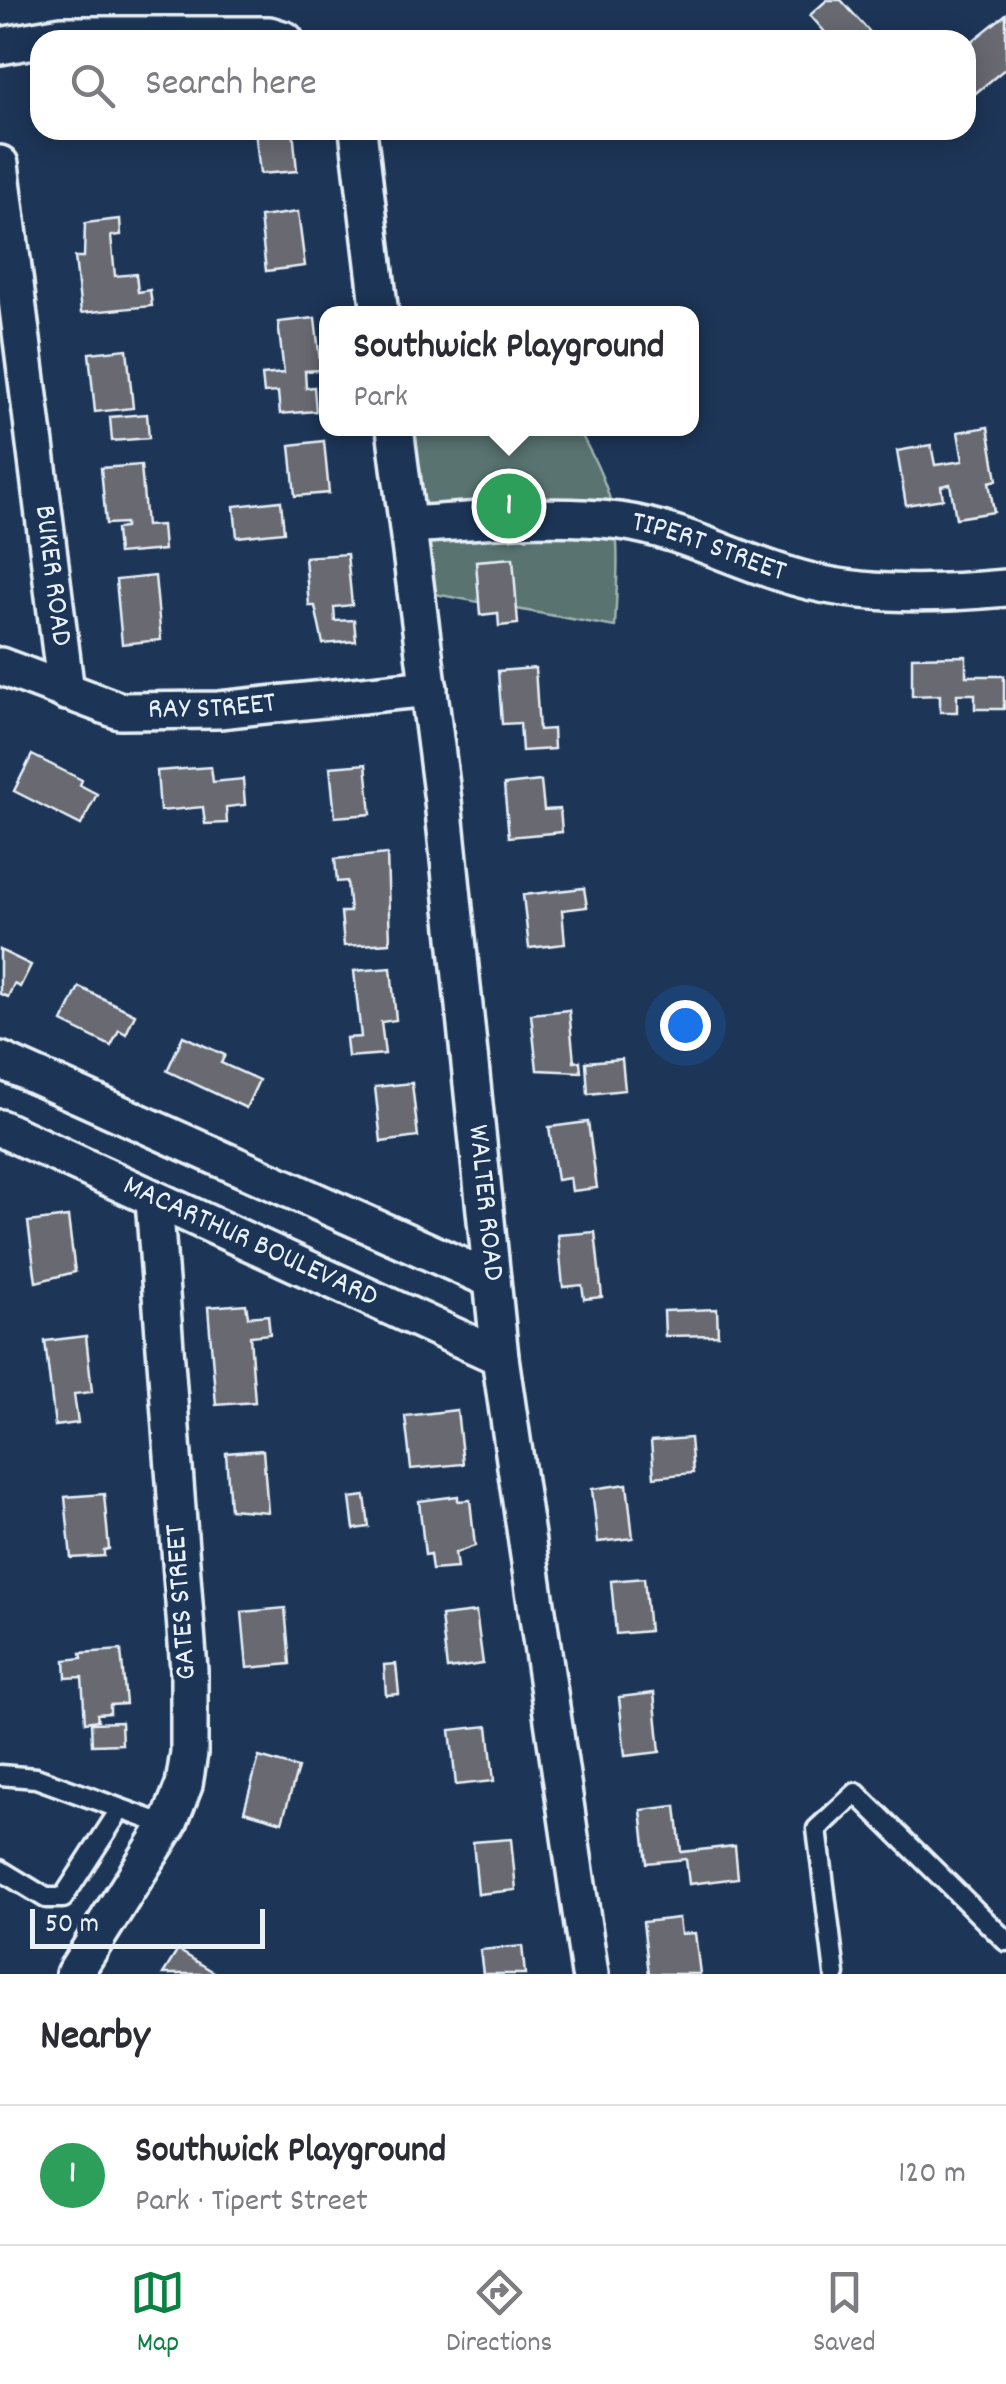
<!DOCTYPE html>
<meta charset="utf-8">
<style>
:root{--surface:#fff;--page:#f2f2f3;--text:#2b2b33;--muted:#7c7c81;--line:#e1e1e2;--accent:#0b8043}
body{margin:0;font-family:Dekko,sans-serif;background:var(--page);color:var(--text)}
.scale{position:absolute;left:30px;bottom:25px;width:235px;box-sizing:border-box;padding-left:10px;border:5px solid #e8f1f8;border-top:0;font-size:28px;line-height:35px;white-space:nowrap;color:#e8f1f8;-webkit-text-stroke:8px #1d3557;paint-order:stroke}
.you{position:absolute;left:685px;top:1025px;width:35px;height:35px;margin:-25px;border:8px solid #fff;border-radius:50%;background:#1a73e8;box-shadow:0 0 0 15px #1a73e833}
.badge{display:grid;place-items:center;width:65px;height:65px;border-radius:50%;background:var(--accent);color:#fff;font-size:32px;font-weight:700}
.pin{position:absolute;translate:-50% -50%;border:5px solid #fff;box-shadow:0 2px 10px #0006}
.popup{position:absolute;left:319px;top:306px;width:380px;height:130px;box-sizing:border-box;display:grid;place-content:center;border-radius:20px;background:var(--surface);filter:drop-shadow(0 2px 8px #0005);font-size:32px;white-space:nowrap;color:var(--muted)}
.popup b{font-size:38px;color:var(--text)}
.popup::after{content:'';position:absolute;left:50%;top:100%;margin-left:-20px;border:20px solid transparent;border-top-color:var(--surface)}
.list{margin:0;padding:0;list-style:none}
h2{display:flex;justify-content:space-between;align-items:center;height:130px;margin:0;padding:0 40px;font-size:42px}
h2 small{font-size:32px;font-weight:400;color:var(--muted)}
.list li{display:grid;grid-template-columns:65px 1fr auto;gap:30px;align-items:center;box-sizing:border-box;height:140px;padding:0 40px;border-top:2px solid var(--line)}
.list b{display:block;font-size:38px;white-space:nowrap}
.list p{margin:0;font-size:32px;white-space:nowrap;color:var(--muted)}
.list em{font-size:32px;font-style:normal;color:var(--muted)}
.icon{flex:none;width:55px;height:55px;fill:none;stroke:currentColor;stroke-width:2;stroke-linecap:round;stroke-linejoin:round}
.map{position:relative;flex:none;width:1006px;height:1974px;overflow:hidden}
.search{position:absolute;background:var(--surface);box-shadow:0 5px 25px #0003;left:30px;right:30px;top:30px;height:110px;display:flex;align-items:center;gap:25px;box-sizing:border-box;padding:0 35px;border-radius:30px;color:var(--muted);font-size:38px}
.sheet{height:270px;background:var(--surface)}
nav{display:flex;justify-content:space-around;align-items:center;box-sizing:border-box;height:140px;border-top:2px solid var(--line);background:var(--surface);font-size:28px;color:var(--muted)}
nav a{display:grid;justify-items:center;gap:5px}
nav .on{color:var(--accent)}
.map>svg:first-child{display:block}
.green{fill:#597370;stroke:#a0b2b4;stroke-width:2.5}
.building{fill:#686971;stroke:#e8f1f8;stroke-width:2.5}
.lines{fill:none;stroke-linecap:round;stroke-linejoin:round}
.lane-casing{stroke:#e8f1f8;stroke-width:25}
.street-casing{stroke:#e8f1f8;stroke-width:42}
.lane{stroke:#1d3557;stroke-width:18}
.street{stroke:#1d3557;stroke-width:35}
.labels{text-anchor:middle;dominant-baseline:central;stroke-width:8;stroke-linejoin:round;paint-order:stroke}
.street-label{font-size:30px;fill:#e8f1f8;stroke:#1d3557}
</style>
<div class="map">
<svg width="1006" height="1974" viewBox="0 0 1006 1974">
<rect width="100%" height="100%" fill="#1d3557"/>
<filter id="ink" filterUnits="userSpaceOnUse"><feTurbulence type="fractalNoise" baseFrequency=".01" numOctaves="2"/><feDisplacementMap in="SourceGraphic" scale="20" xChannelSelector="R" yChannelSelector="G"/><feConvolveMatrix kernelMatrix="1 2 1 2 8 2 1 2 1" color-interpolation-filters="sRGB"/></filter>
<g filter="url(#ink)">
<path class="green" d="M398,429H578C624,509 619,537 615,627L413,590Z"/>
<g class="building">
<path d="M827,0H841L877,40H832L810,15Z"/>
<path d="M1006,14V68L966,101V46Z"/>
<rect x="92" y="130" width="63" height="2"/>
<path d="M255,130H293L297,171L260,174Z"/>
<path d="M298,212L305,266L266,271L260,217Z"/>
<path d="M120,219L121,235L111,236L115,276L136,274L138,292L150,290L152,306L81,313L75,257H84L85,223Z"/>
<path d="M315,318L321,370L305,371L306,388L314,387L316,411L280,414L278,392L264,393L262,375L284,373L278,322Z"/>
<path d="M127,349L133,408L95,412L89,353Z"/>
<path d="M147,414L149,438L112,441L110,417Z"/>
<path d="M988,427L997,480L989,482L994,512L956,518L950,484L941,486L943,499L906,505L897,451L931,445L935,465L963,461L958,432Z"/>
<path d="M324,441L329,493L295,496L290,445Z"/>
<path d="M141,465L146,526L162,525L164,550L118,554L116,529L125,528V523L106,524L101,468Z"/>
<path d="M281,501L284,532L237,537L234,506Z"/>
<path d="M347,554L352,605L334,607L335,621L354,620L356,641L323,644L315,606H309L305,557Z"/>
<path d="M513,558L518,624L499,626L498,613L480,615L476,561Z"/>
<path d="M155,576L161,640L122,644L116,580Z"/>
<path d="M966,656V676H1004V709H975V694H957V712H940V695L912,696V657Z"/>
<path d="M535,668L539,730L553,729L554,749L522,751L520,723L502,724L498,671Z"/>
<path d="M32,755L82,780L80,785L97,794L81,825L14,791Z"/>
<path d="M366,764L371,814L335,817L330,767Z"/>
<path d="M211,767L213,782L243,779L245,805L226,807L227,823L205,824L203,807L160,811L157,771Z"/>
<path d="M541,781L544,810L560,809L562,832L509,837L504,785Z"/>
<path d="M387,854L390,943L344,946L341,912H350L347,881L337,882L335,859Z"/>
<path d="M584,888L587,907L562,910L565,944L529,948L523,895Z"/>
<path d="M0,950L31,965L20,987L14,984L8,997L0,994Z"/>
<path d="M391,968L396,1020L381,1022L385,1054L348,1057L346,1038L361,1037L354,971Z"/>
<path d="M79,987L135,1014L126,1034L119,1030L111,1046L62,1022Z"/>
<path d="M569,1010L574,1062L580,1061L581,1072L537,1070L531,1014Z"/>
<path d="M183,1036L225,1055L221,1063L259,1080L246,1108L167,1071Z"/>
<path d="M622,1059L625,1090L588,1094L586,1062Z"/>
<path d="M412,1083L418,1137L381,1142L375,1087Z"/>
<path d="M588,1122L597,1188L572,1191L570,1178L557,1180L549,1127Z"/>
<path d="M68,1217L75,1272L36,1282L28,1222Z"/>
<path d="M595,1232L602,1297L584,1299L582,1285L563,1287L558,1235Z"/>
<path d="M246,1304L248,1317L268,1315L270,1334L250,1336L255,1402L216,1405L208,1307Z"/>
<path d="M717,1309L718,1335L665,1336L664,1311Z"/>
<path d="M86,1336L92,1392L74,1394L78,1423L55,1426L45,1341Z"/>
<path d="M457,1410L463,1464L411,1469L405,1416Z"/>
<path d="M690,1438L693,1473L654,1477L651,1441Z"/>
<path d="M263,1450L268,1512L230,1509L226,1453Z"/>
<path d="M627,1484L633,1538L598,1542L592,1489Z"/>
<path d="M104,1494L109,1549L104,1550V1556L71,1558L65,1497Z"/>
<path d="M365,1496L369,1527L354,1529L350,1498Z"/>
<path d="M458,1496V1501L470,1500L475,1546L455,1553L457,1568L432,1570L430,1554L425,1555L419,1501Z"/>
<path d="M644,1578L649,1631L616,1634L611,1581Z"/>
<path d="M285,1608L290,1664L247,1668L242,1612Z"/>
<path d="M476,1612L483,1664L447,1669L441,1616Z"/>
<path d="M121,1650L126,1704L110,1705V1713L97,1714L98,1720L85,1722L82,1677L66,1678L65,1660L82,1658L81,1653Z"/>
<path d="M396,1664L399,1694L386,1695L384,1665Z"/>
<path d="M654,1693L660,1752L625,1756L619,1697Z"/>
<path d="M121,1722L122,1744L92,1745L91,1723Z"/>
<path d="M488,1726L494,1781L456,1785L450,1730Z"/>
<path d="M259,1757L298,1768L282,1822L244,1811Z"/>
<path d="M676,1806L681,1852L735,1846L738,1878L689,1884L686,1859L647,1863L641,1810Z"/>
<path d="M511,1839L516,1890L478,1894L473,1842Z"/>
<path d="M679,1918L681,1934L695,1933L700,1974H649L643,1922Z"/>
<path d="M522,1946L525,1974H483L480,1950Z"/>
<path d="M178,1950L217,1974H163Z"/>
</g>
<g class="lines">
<g class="lane-casing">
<g id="lane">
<path d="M0,1775L36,1778L168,1826"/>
<path d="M0,1870L46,1898H63L120,1810"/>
<path d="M835,1974L817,1829L856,1793L1006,1941"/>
</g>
</g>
<g class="street-casing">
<g id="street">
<path d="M0,46L62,35H269L285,40"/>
<path d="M358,130L380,314"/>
<path id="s1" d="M0,164L66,692"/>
<path id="s2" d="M395,428L443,801L500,1357L590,1974"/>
<path id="s3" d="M408,525C478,521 550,512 620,521C684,530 740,563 801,579C865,597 941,594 1006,588"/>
<path id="s4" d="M0,666L120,711L219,710L429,688"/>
<path d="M0,1060L492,1280"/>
<path id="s5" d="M0,1128L500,1357"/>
<path d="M74,1974L169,1823L184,1785L189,1753V1670L154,1200"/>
</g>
</g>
<use href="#lane" class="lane"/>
<use href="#street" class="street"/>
</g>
</g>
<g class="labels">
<g class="street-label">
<text stroke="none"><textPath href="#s3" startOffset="305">TIPERT STREET</textPath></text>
<text stroke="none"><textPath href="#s1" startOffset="415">BUKER ROAD</textPath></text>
<text stroke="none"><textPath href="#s4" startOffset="220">RAY STREET</textPath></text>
<text stroke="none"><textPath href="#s2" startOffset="780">WALTER ROAD</textPath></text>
<text stroke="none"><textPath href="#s5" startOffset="275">MACARTHUR BOULEVARD</textPath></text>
<text transform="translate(183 1602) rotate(-94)">GATES STREET</text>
</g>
</g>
</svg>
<div class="scale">50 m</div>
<div class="you"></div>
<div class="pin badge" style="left:509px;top:506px;background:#2e9e5b">1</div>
<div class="popup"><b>Southwick Playground</b>Park</div>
<div class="search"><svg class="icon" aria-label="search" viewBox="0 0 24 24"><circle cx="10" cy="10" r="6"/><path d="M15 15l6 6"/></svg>Search here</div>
</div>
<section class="sheet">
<h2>Nearby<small></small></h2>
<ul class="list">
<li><span class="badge" style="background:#2e9e5b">1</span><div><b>Southwick Playground</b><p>Park · Tipert Street</p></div><em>120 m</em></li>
</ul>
</section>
<nav>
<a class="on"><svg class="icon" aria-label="map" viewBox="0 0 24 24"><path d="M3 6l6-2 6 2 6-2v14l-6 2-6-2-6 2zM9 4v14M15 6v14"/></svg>Map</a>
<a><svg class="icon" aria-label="directions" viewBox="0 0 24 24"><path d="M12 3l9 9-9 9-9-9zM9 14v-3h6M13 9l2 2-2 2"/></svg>Directions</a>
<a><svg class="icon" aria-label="saved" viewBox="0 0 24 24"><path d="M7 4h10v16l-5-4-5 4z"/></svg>Saved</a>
</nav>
